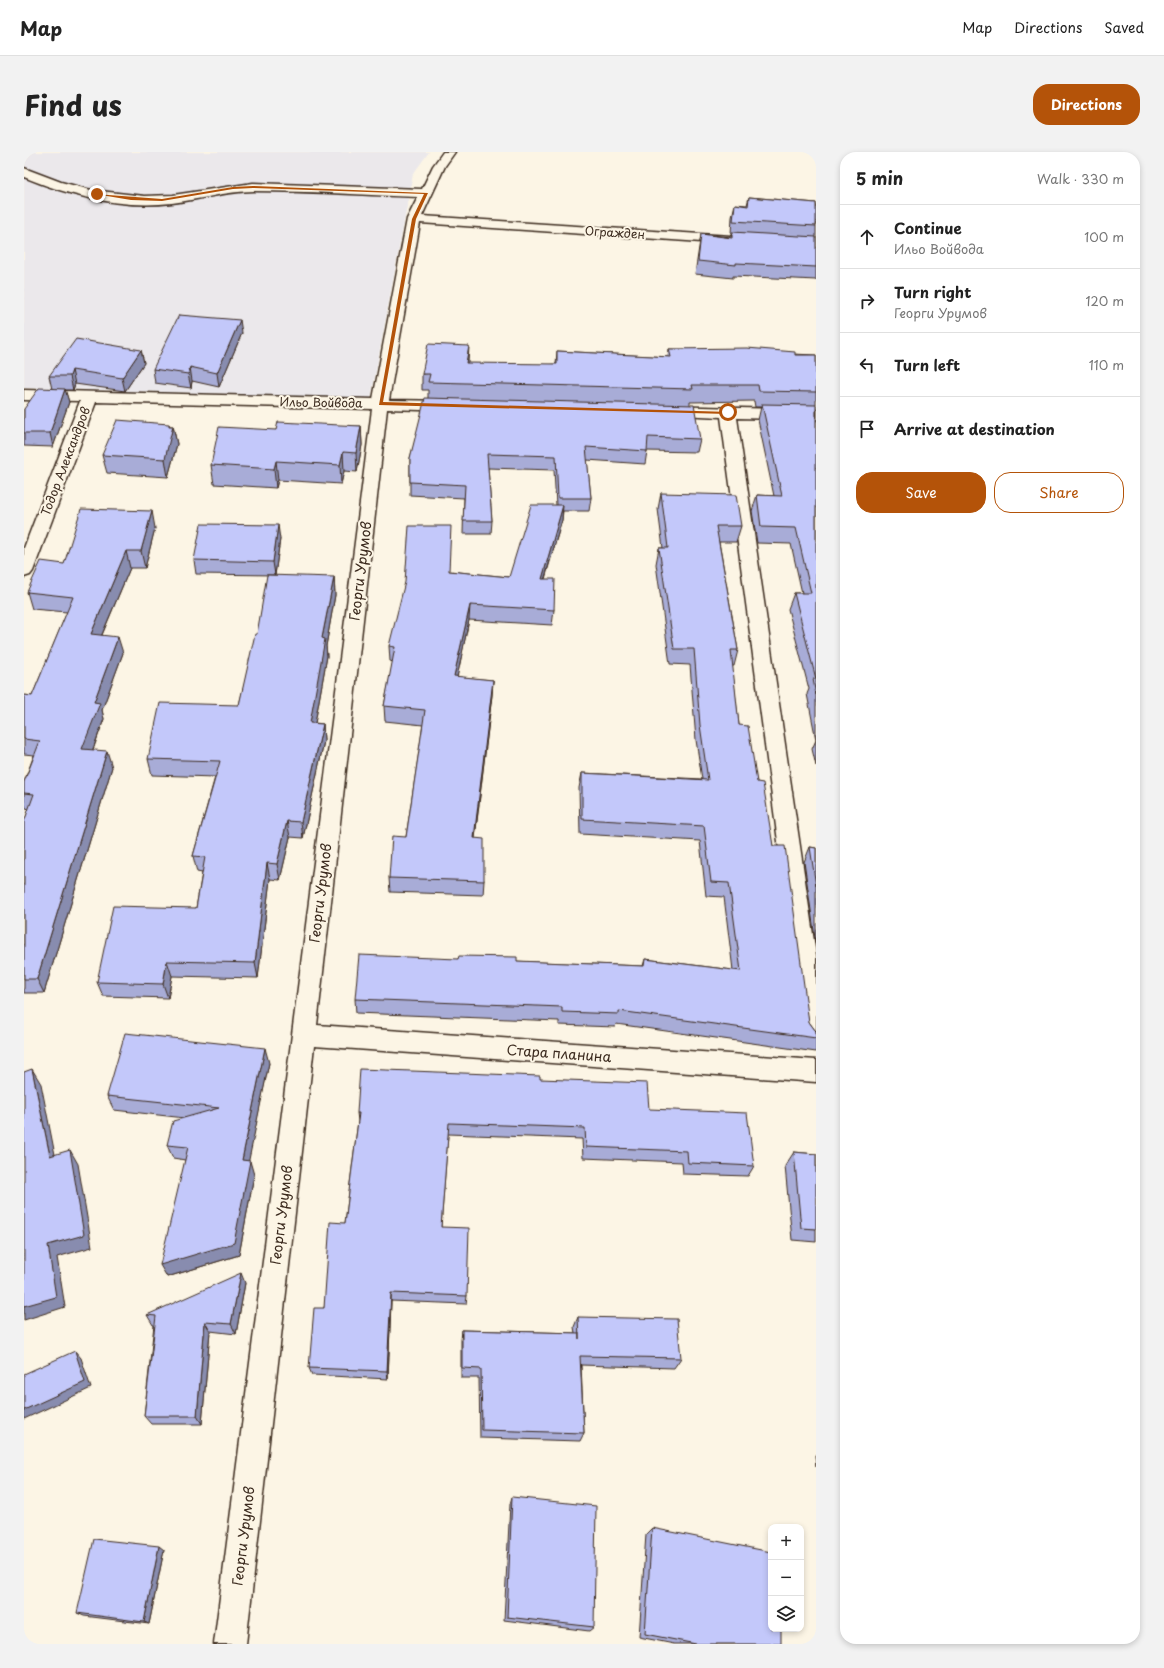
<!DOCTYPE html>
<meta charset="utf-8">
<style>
:root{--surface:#fff;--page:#f2f2f2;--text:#222;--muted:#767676;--line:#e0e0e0;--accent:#b45309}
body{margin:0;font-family:"Playpen Sans",sans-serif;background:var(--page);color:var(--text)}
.controls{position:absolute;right:12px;bottom:12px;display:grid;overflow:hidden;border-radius:8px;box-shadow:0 2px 6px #0003}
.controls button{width:36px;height:36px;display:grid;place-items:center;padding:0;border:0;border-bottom:1px solid var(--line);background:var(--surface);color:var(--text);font:20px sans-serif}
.stop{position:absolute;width:12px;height:12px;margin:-9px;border:3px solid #b45309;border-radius:50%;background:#fff}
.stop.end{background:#b45309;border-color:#fff;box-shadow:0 1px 4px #0008}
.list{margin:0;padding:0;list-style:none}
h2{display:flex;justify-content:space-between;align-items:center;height:52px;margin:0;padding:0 16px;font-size:17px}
h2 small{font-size:13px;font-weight:400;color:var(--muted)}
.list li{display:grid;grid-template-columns:26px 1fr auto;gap:12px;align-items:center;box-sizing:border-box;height:64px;padding:0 16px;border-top:1px solid var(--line)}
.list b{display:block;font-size:15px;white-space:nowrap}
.list p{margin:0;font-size:13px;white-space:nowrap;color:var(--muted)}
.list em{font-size:13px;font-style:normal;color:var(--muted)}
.actions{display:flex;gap:8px;padding:12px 16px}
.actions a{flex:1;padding:9px 0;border:1px solid var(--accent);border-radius:16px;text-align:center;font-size:14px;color:var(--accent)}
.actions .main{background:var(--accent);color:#fff}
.icon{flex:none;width:22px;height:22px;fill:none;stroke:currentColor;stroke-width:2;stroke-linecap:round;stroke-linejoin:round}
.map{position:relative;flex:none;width:792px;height:1492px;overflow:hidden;border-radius:16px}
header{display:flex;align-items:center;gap:24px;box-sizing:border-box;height:56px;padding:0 20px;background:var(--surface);border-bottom:1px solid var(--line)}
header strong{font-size:19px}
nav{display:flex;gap:22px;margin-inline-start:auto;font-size:14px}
.intro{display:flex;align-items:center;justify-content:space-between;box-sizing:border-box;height:96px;padding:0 24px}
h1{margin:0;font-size:28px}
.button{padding:10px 18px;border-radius:16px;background:var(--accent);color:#fff;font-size:14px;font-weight:700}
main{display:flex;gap:24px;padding:0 24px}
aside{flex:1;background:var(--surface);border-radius:16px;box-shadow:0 2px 6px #0003}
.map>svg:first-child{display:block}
.built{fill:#ebe8eb}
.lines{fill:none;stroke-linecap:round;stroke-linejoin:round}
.street-casing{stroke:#3b2a1e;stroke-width:3}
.street{fill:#fcf5e5;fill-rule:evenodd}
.wall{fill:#a8acd7;stroke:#3b2a1e}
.shaded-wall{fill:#888caf;stroke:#3b2a1e}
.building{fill:#c3c8fa;stroke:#3b2a1e}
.route{fill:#b45309}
.labels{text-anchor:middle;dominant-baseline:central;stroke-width:4;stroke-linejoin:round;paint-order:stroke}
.far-street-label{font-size:12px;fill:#3b2a1e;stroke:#fcf5e5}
.street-label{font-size:14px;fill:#3b2a1e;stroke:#fcf5e5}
</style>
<header>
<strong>Map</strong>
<nav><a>Map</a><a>Directions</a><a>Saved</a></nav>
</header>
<div class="intro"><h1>Find us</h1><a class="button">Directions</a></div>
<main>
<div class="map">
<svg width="792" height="1492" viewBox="0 0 792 1492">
<rect width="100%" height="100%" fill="#fcf5e5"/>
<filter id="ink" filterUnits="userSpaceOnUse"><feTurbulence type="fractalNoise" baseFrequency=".025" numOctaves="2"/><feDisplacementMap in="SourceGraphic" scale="8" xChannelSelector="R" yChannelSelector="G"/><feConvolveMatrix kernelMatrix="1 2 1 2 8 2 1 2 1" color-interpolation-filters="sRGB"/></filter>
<g filter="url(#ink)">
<path class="built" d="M0,0H405L389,22L347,246L0,236Z"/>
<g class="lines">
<g class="street-casing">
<g id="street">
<path d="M419,0H431L421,14L398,64L707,84L712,85L714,88L712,91L707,92L396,71L365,248L429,249L435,251L437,254L435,257L429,259L363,257L293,873L792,908V930L290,894L222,1492H190L348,257L72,250L9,419L6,423L0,425V396L56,249L0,248V238L349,247L383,67L394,45C339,43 284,39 230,39C202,39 175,48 148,51C98,57 46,44 0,25V16L37,30L67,38L121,44L149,43L229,31L398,37L409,14Z"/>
<path d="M641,254L792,258V268L713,266L792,803V893L784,890L780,883L697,265L635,262L633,259L635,256Z"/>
</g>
</g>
<use href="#street" class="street"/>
</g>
<g class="wall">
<path d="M725,45L792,51V128L709,124V126L671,122L677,82L707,85L708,82H707L708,65L711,52L723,53Z"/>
<path d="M218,181L195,235L168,229L167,236L131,231L129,217Z"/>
<path d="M645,197L792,203V588L783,542L785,537L764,457L770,441H778L767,392L733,391L728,359L733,343L750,344L734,268L737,255H731L730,249L666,250V252L676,287L673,300L623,299L621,312L563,308L567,346L565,359H539L538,368L521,427L530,458L528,473L445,468L433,525L469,528L468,543L451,686L460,729L459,743L366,740L365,726L382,685L399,573L361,569L360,554L369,510L366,509L365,494L425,419L485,425L532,353L530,318L464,316L468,369L467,382H439L440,346L386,343V306L404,246V238H398V222L532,212L533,199L644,205Z"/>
<path d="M117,198L120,211L101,239L51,232L49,238H41L45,250L29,295L0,294V257L28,237L25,224Z"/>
<path d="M146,274H149L153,292L144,325L83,321L78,303Z"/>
<path d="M337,274L338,293L333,320L320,319L317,332L254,328L252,336L190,332L187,313L252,278Z"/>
<path d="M637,341L717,374L712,390H695L714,498L710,514H708L715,573L733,630L749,694L785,870L791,878L792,879V900L592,872L591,875L535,873V869L332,861L331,847L434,807L619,814L621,807L709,818L700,745L682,744L676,689L556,682L555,636L558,621L678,627L672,588L666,513L646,512L632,412L635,396H639L634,357Z"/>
<path d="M131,376L121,416H106L78,483L99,501L78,558L80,567L69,598L88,615L20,841H0V670L5,657L2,656L0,651V630L10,603L0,602V543L8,544L43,460L8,457L3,440L40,412Z"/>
<path d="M256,387L251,423L172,422L170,408Z"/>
<path d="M310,425L311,443L302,494L303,504L291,571L299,572L300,589L279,686L266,685L256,728L246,727L234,826L148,824L144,846L79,844L73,830L172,756L178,721L173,720L169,704L191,625L128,623L124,607L215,553L233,482Z"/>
<path d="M792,588V614L788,597Z"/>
<path d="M786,695L792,696V793L780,710Z"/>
<path d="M245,911L224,1009L230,1023L215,1103L143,1125L161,1008L149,1006L143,993L161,966L90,958L83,944Z"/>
<path d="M516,927L625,957L730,1014L724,1024L659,1022L658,1010L559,1006L558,987L424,982L417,1075L443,1144L442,1152L367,1149L364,1227L288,1223L285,1216L321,1071L334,969L333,961Z"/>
<path d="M770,1000L792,1002V1090L768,1088L761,1014Z"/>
<path d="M221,1131L212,1182L186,1179L178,1272H127L120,1264L130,1173H129L123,1163Z"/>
<path d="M554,1165L657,1206L650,1216L557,1213L560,1281L556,1289L456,1286L455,1226H437V1188L438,1178L551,1181L550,1175Z"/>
<path d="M792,1302V1315L791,1303Z"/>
<path d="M488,1345L570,1475L565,1479L480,1468L486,1352Z"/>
<path d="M628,1376L757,1492H650L615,1485L622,1382Z"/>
<path d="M140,1398L125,1472L60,1464L53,1461Z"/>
</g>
<g class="shaded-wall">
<path d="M216,168L218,181L195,235L193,221Z"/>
<path d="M445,194L444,211L441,228L442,211Z"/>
<path d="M117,198L120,211L101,239L98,226Z"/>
<path d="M166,215L168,229L167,236L164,222Z"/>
<path d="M48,218L51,232L49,238L46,224Z"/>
<path d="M41,237L45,250L29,295L26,281Z"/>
<path d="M145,272L147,282L149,274L153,292L144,325L141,307Z"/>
<path d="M337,274L338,293L333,320L332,301Z"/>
<path d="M319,300L320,319L317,332L316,313Z"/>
<path d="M252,309L254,328L252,336L250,317Z"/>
<path d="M539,353L538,368L516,442L518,427Z"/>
<path d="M128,359L131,376L121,416L117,399Z"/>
<path d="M254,373L256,387L251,423L249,410Z"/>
<path d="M102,399L106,416L71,499L67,482Z"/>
<path d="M310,425L311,443L302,494L303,504L288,588L286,571L298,486Z"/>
<path d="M446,453L445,468L430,540V524Z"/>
<path d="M94,485L99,501L78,558L80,567L63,613L58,597L70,550Z"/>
<path d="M469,528L468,543L449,701L450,686Z"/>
<path d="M299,572L300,589L279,686L277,670Z"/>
<path d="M83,599L88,615L20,841L13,827Z"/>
<path d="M263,669L266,685L256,728L253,712Z"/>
<path d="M243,711L246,727L234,826L231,811Z"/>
<path d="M143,809L148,824L144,846L139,832Z"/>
<path d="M241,896L245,911L222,1022L218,1008Z"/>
<path d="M8,917L17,932L34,1018L26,1004Z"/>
<path d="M46,998L54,1012L68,1095L33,1105L41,1155L0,1168V1154L24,1093Z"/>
<path d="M226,1009L230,1023L215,1103L143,1125L136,1113Z"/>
<path d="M217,1121L221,1131L212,1182L207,1172Z"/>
<path d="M367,1141V1149L364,1227L363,1219Z"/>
<path d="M181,1170L186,1179L178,1272L173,1264Z"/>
<path d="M51,1199L57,1206L67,1236L0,1267V1258Z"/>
<path d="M135,1394L140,1398L125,1472L120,1470Z"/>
</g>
<g class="building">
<path d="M725,45L792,51V74L709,69L711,52L724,54Z"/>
<path d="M708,80L792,85V115L712,111V113L674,109L677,82L708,86Z"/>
<path d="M155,163L216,168L193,221L166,215L164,222L129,217Z"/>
<path d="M52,187L117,198L98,226L48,218L46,224H25Z"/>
<path d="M404,192L445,194L442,211L533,212V199L647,205L645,197L723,196L771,200V203H792V240L735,239L734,233H668L669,237L404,230L406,222H398Z"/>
<path d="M15,236L41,237L26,281H0V257Z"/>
<path d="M401,246L670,253L676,287L624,285L623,299L562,295L567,346H534L532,304L463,302L468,369H439L441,333L386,330V306Z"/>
<path d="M738,252L792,253V543L789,527H792L770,441H787L772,376L737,375L733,343L758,344Z"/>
<path d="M93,268L145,272V274H149L141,307L78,303Z"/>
<path d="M254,270L337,274L332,301L319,300L316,313L252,309L250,317L187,313L195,275L252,278Z"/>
<path d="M637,341L712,343L717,374H692L714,498H707L715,573L724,574L733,630L739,631L749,694H761L785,870L791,878L792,879V886L595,859V862L538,860V855L331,847L335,803L434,807L435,804L493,805V809L620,814L621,807L717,819L705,731L687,730L680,674L558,667V621L684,628L676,573L670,497H650L635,396H644Z"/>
<path d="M507,353H539L518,427H531L530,458L446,453L430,524L469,528L450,686L460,687V729L365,726L368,684L382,685L401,558L360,554L371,495L365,494L381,430L385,374H427L425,419L485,425Z"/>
<path d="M57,357L128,359L117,399H102L67,482L94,485L70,550L76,551L58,597L83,599L13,827H0V670L10,642L0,641V630L16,589L0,587V543L8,544L49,445L3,440L17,409L40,412Z"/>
<path d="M177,372L254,373L249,410L170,408Z"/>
<path d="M243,423L310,425L298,486L301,487L286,571L299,572L277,670L263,669L253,712L243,711L231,811L143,809L139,832L73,830L89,754L172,756L181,705L169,704L196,609L124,607L136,551L215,553L231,482H233Z"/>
<path d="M786,695L792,696V734Z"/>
<path d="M101,881L241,896L218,1008L226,1009L210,1091L136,1113L164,995L143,993L149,969L195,956L83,944Z"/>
<path d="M8,917L26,1004L46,998L60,1083L24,1093L32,1145L0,1154V920Z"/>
<path d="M336,917L516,924V927L623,931L625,957L723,961L730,1014L664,1011L663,999L562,995L561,976L425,971L417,1075L445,1076L443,1144L367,1141L363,1219L285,1216L290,1156H300L306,1070L321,1071L335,961H333Z"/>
<path d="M770,1000L792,1002V1077L777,1076Z"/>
<path d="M217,1121L207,1172L181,1170L173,1264H120L132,1164L123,1163Z"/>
<path d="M554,1165L653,1167L657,1206L556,1204L560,1281L458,1278L457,1217L438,1216V1178L555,1181V1187Z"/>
<path d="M51,1199L61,1230L0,1258V1222Z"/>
<path d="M488,1345L572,1354L570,1475L483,1465Z"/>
<path d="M628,1376L747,1400V1477H757V1492H672L621,1482Z"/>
<path d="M70,1387L135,1394L120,1470L53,1461Z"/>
</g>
</g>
<path class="route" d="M229,34L404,41L392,67L359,250L707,260L704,262L355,253L388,67L400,42L229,36L209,37L138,49L107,48L71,42L138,47L209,35Z"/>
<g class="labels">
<g class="far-street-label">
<text transform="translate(591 80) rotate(4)">Огражден</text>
<text transform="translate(297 250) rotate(1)">Ильо Войвода</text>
<text transform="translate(41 309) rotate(-69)">Тодор Александров</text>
</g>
<g class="street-label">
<text transform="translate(336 419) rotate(-83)">Георги Урумов</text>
<text transform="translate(296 741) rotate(-83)">Георги Урумов</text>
<text transform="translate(535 901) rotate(4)">Стара планина</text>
<text transform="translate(257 1063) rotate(-83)">Георги Урумов</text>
<text transform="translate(219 1384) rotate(-83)">Георги Урумов</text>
</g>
</g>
</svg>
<div class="controls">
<button>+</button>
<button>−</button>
<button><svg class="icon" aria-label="layers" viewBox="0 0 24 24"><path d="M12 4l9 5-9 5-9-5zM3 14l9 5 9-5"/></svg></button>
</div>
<div class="stop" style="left:704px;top:260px"></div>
<div class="stop end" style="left:73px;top:42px"></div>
</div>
<aside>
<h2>5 min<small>Walk · 330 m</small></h2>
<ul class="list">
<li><svg class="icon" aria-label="ahead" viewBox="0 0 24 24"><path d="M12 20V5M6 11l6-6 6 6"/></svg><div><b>Continue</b><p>Ильо Войвода</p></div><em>100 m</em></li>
<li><svg class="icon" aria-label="right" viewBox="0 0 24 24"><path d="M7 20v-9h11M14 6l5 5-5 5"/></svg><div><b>Turn right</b><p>Георги Урумов</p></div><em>120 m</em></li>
<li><svg class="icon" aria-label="left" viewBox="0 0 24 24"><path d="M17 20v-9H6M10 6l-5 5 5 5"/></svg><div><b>Turn left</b></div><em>110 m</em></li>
<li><svg class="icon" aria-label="arrive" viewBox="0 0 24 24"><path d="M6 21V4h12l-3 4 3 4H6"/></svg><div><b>Arrive at destination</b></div></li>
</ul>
<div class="actions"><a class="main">Save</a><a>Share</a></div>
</aside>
</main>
